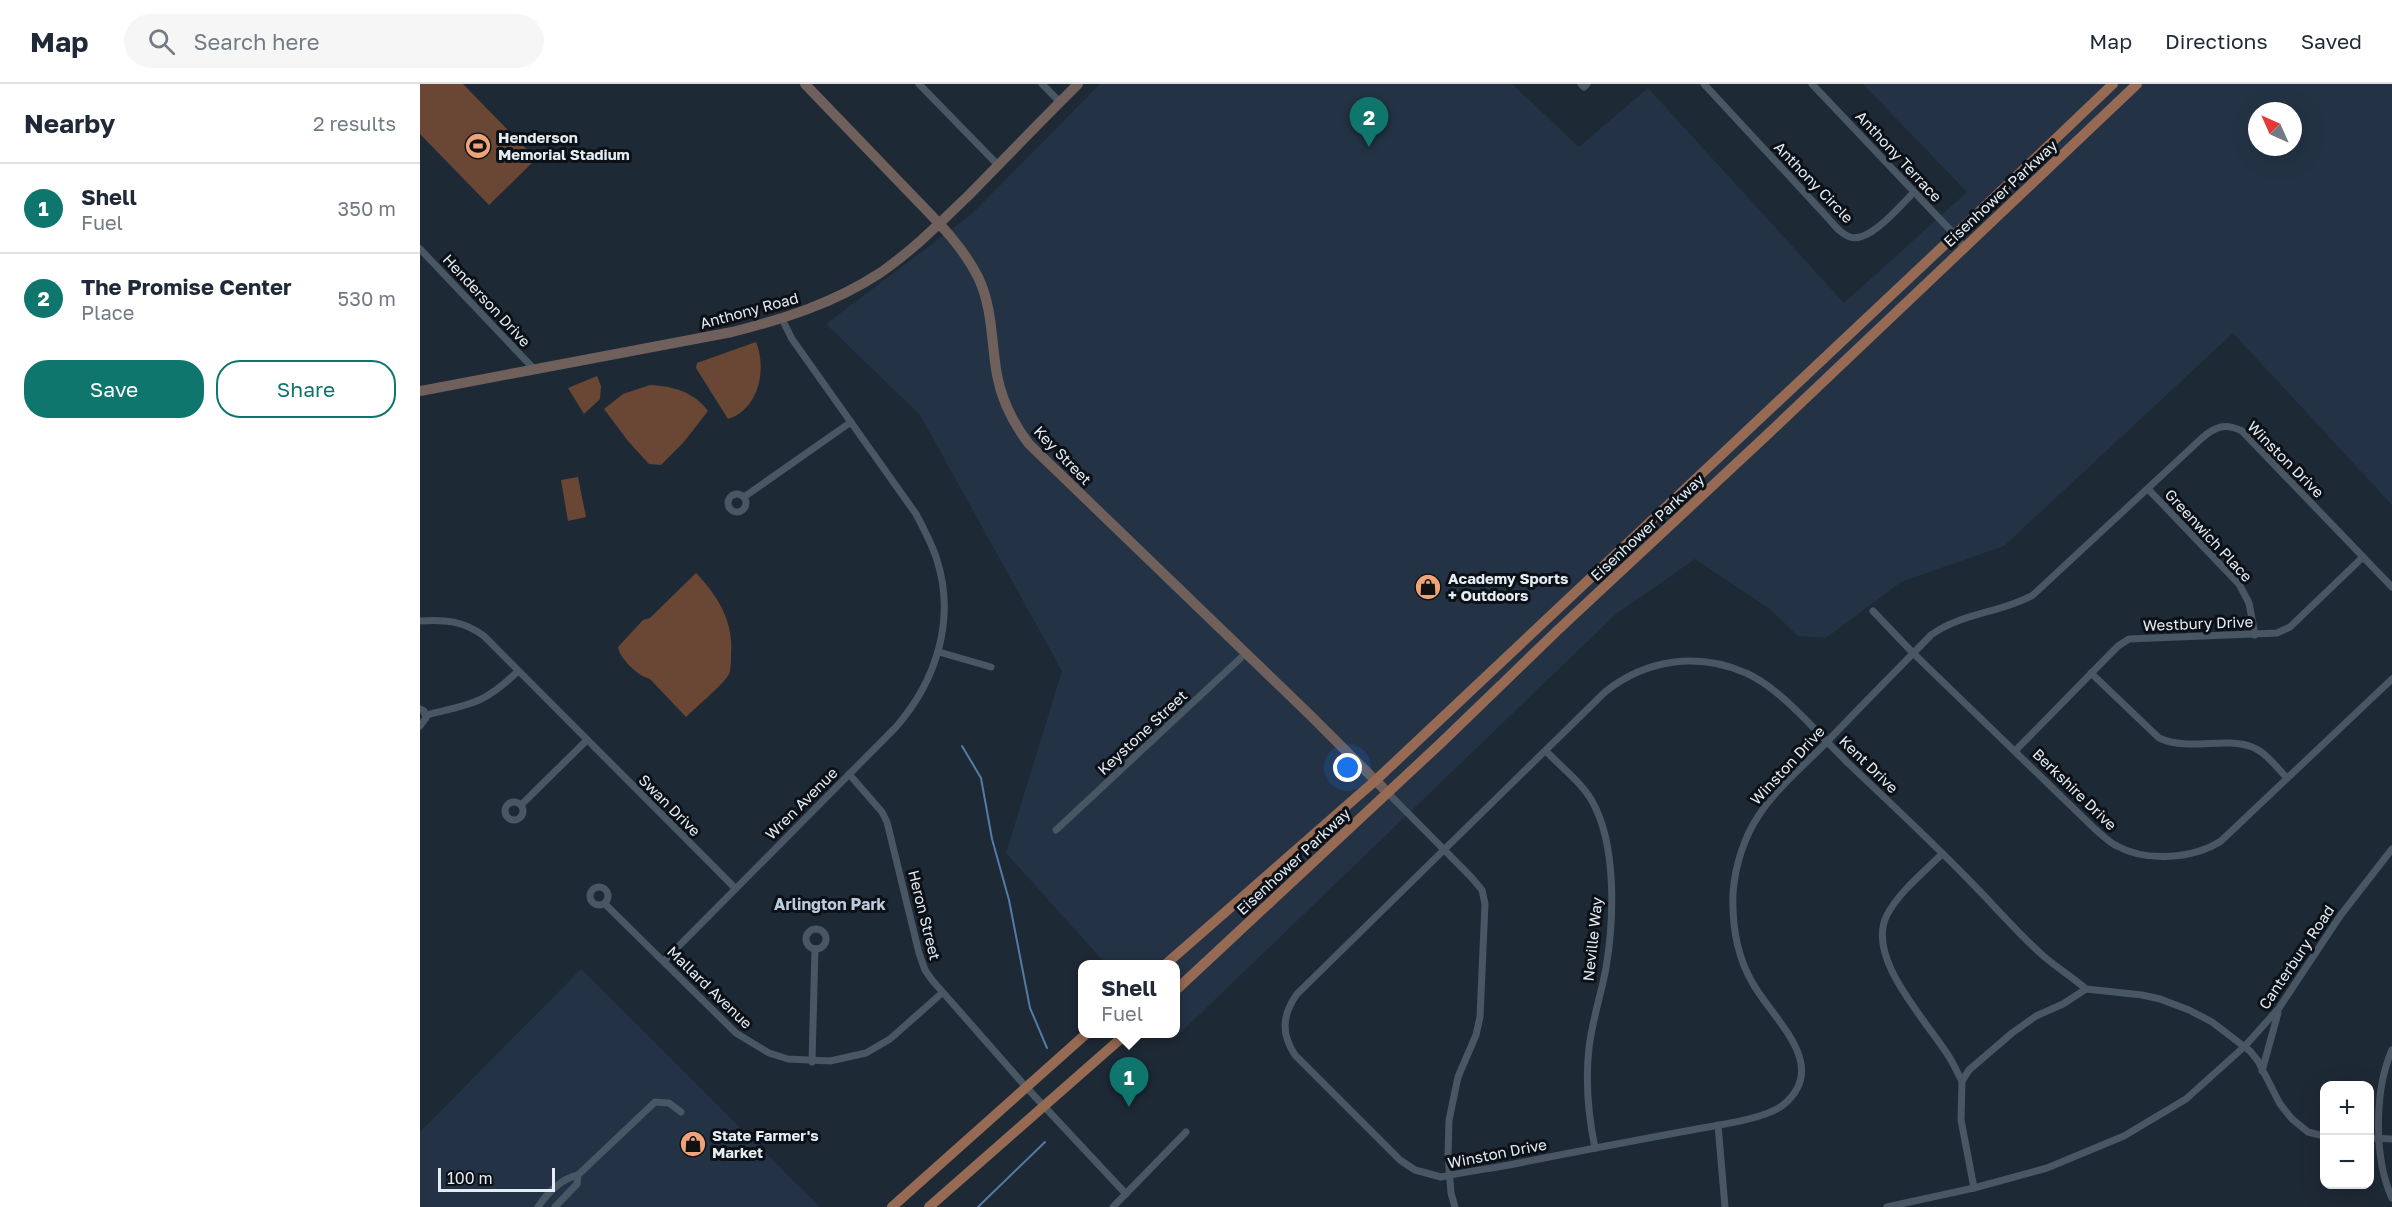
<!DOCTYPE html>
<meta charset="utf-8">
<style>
:root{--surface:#fff;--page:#f6f6f7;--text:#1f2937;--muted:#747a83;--line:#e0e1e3;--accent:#0f766e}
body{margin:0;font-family:"Golos Text",sans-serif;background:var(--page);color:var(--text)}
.controls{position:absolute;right:18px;bottom:18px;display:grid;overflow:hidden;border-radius:12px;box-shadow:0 6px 24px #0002}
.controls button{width:54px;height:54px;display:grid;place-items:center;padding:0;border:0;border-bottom:2px solid var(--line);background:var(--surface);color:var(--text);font:30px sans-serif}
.compass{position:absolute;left:1828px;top:18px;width:54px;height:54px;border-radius:50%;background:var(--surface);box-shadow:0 6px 24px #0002;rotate:315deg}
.scale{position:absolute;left:18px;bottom:15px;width:117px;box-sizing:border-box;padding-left:6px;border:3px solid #e4ecf4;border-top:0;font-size:16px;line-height:21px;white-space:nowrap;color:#e4ecf4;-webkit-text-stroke:4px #0c1117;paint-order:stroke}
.you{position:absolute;left:928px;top:684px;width:21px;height:21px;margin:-15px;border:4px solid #fff;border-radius:50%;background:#1a73e8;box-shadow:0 0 0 9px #1a73e833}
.badge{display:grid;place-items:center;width:39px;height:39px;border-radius:50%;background:var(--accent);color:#fff;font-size:20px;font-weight:700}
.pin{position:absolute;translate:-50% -50px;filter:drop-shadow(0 2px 3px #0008)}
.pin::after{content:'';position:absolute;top:32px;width:21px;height:18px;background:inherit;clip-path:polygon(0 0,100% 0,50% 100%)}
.popup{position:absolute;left:658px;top:876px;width:102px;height:78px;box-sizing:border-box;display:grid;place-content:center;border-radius:12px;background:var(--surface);filter:drop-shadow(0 2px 4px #0005);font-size:20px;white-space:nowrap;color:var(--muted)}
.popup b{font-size:22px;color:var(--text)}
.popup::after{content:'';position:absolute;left:50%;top:100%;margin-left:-12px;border:12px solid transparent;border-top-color:var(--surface)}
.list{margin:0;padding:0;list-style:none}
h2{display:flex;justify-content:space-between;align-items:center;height:78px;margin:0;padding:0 24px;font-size:26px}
h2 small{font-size:20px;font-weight:400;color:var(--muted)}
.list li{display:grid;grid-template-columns:39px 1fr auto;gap:18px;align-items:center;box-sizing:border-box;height:90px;padding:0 24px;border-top:2px solid var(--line)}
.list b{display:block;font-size:22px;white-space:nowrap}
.list p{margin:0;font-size:20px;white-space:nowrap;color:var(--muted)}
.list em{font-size:20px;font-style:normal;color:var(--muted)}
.actions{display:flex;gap:12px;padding:18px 24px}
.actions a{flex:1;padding:14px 0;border:2px solid var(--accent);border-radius:24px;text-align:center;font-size:21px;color:var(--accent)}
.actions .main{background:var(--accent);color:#fff}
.icon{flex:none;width:33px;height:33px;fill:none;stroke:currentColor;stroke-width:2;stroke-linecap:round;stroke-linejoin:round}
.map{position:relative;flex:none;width:1972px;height:1123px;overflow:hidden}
header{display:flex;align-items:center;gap:36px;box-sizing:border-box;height:84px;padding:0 30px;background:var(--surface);border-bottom:2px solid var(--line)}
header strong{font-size:28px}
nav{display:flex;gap:33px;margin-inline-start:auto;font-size:21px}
.search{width:420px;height:54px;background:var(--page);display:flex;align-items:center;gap:15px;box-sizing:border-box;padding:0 21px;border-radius:33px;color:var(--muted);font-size:22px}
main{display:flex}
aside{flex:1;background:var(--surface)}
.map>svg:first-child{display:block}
.built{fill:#233345;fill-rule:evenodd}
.green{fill:#6a4734}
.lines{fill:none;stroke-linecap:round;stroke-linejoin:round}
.stream{stroke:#547ba7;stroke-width:2}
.street{stroke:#495664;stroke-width:7}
.secondary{stroke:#70605b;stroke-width:10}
.primary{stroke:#976a53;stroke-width:10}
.labels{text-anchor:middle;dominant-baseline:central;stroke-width:6;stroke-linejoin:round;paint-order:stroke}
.poi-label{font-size:15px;font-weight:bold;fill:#e4ecf4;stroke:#0c1117;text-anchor:start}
.street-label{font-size:15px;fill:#e4ecf4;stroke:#0c1117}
.neighbourhood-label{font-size:16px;font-weight:bold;fill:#bdccdd;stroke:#0c1117}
</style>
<header>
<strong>Map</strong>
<div class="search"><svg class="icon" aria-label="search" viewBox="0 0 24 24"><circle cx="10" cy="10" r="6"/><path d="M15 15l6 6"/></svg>Search here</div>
<nav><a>Map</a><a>Directions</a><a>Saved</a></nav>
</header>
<main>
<aside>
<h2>Nearby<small>2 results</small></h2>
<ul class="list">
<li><span class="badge">1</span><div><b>Shell</b><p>Fuel</p></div><em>350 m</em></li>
<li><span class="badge">2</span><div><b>The Promise Center</b><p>Place</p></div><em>530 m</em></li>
</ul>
<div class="actions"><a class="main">Save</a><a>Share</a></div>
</aside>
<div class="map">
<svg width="1972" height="1123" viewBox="0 0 1972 1123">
<rect width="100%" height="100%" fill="#1e2936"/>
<g class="built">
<path d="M680,0H1092L1159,63L1228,4L1424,219L1547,108L1443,0H1972V421L1813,249L1584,462L1481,498L1406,554L1378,552L1350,525L1275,475L1196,530L754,955L748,950H756V880H686L586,769L642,587L500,331L406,240L552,130ZM1837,27H1873V63H1837Z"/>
<path d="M161,885L400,1123H0V1048Z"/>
</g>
<g class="green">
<path d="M0,0H43L116,75L69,121L0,50Z"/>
<path d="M336,258C347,285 339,325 308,335L276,284L277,279Z"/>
<path d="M177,292L181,302L180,315L164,330L148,304Z"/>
<path d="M230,301C253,302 274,308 288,327L263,359L241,381L229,380L208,357L184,325L203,310Z"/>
<path d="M158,393L166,433L148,437L141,396Z"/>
<path d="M276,489C298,512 314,538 311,571C311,577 311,585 309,590C305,599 275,624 266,633L230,595C218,592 200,575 198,563L223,536L230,534Z"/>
</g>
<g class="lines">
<g class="stream">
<path d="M542,662L561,694L572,755L589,816L610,924L627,964"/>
<path d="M558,1123L625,1058"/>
</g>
<g class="street">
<path d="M499,0L578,81"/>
<path d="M622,0L640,18"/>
<path d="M1161,0L1164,3L1167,0"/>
<path d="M1284,0L1408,134C1414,141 1421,150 1430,153C1449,160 1481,121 1494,108"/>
<path d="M1392,0L1535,151L1544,164"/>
<path d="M0,165L114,285"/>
<path d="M1728,405L1819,500L1829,519L1835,551"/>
<circle cx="317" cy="419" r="9"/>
<path d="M324,413L431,338"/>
<path d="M1453,527L1493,569L1675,745C1682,751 1689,758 1697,762C1726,778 1773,775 1801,757L1972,595"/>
<path d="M0,537C24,535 44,537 64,552L315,804"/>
<path d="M519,568L571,583"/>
<path d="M1671,589L1739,654C1770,668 1803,652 1832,663C1846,668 1858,685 1867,694"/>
<path d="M0,625L4,627L6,634L0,642"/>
<path d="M6,631C50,620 65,620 98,587"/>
<path d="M1126,667C1141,683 1162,699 1172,717C1197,761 1194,836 1186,884C1181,911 1172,937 1169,964C1165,999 1168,1030 1175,1064"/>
<path d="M1595,667L1698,562L1709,555L1857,549L1870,543L1943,473"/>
<path d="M429,690L462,728L467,738L499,869L505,886L512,896L606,1003L706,1110"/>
<path d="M968,709L1051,793L1062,806L1065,820L1060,933L1056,951L1038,993L1029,1036L1028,1071L1031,1109L1035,1123"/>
<circle cx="94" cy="727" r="9"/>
<path d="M101,721L167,656"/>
<path d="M636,746L826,569"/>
<path d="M1522,770C1504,788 1479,808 1467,831C1444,875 1511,941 1531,976C1535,983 1538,990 1542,997"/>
<circle cx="179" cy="812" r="9"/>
<path d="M185,820L316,949L349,969L368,975L410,977L446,969L470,955L522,909"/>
<circle cx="396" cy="855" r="10"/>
<path d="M244,877L476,643C516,597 536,536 517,476C512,460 504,445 496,430L372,255L362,235"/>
<path d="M1666,905C1651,892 1634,882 1619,868C1594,845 1571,818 1546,793C1508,754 1468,717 1428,679C1400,652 1361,604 1326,589C1278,568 1226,575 1185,608L877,910C862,931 861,950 875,971L980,1076L995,1086L1021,1093C1044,1088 1067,1085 1089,1081C1148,1069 1207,1058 1266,1047C1291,1042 1344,1036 1363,1021C1412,981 1351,934 1332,898C1317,872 1312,839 1313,809C1315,782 1324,753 1339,731C1356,705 1383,682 1405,660C1440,623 1476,587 1511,551C1541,529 1581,529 1613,511L1782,354C1796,342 1805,339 1822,347L1972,503"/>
<path d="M1972,966C1954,1006 1954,1075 1972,1114"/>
<path d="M392,978L395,865"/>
<path d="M1842,987L1858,929"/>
<path d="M1298,1041L1305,1123"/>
<path d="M1950,1054L1972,1055"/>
<path d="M1554,1104L1541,1036L1542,997L1549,986L1592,949L1616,932L1643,920L1666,905L1722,911L1740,915L1769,926L1792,938L1830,967L1838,977L1860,1020L1872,1035L1888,1048L1904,1052"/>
<path d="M118,1123C128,1108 141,1095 158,1091L235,1018L249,1019L261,1028"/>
<path d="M135,1123L157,1100L158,1091"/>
<path d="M693,1123L766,1048"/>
<path d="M1467,1123L1554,1104L1627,1084L1704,1052L1766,1015L1825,962L1859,924L1920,832L1972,765"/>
</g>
<g class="secondary">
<path d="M385,0C419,35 452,70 486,105C512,132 541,159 558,193C573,224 571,258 577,291C582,318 593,339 609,360L890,631L968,709"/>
<path d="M0,307L312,248C364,235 414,219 460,189C492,167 521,138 549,111C585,74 621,37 658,0"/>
</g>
<g class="primary">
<path d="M746,880L956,696L1535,151L1693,0"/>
<path d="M756,906L1021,659L1140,544L1348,350L1717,0"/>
<path d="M472,1123L666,950"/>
<path d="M509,1123L706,950"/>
</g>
</g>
<defs>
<g id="stadium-disc" transform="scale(1.35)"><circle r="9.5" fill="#efa378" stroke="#0c1117"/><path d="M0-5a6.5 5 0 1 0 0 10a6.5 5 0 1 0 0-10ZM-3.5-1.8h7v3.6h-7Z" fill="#111"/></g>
<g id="shop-disc" transform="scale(1.35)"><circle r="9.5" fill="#efa378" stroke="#0c1117"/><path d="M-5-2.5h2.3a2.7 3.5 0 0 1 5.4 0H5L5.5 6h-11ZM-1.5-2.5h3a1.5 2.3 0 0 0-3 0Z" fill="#111"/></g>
</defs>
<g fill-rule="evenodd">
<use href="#stadium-disc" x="58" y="62"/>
<use href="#shop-disc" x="1008" y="503"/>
<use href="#shop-disc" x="273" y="1060"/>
</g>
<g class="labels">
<g class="poi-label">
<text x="78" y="53">Henderson<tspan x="78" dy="17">Memorial Stadium</tspan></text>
<text x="1028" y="494">Academy Sports<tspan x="1028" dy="17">+ Outdoors</tspan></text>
<text x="292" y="1051">State Farmer's<tspan x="292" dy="17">Market</tspan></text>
</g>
<g class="street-label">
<text transform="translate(1479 72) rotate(47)">Anthony Terrace</text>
<text transform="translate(1394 98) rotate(46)">Anthony Circle</text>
<text transform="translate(1580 109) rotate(-43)">Eisenhower Parkway</text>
<text transform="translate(67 216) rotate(47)">Henderson Drive</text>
<text transform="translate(329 226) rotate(-15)">Anthony Road</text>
<text transform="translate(643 371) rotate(46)">Key Street</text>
<text transform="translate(1866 375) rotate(45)">Winston Drive</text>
<text transform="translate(1227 443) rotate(-43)">Eisenhower Parkway</text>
<text transform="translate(1789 451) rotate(47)">Greenwich Place</text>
<text transform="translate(1778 539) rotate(-2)">Westbury Drive</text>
<text transform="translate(722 648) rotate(-43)">Keystone Street</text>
<text transform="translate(1449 680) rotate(44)">Kent Drive</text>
<text transform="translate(1367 681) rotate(-47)">Winston Drive</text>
<text transform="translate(1655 705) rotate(44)">Berkshire Drive</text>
<text transform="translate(381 719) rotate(-45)">Wren Avenue</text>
<text transform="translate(250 721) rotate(45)">Swan Drive</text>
<text transform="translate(873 777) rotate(-43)">Eisenhower Parkway</text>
<text transform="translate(505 831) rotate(76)">Heron Street</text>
<text transform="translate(1172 855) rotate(-84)">Neville Way</text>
<text transform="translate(1876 873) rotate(-56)">Canterbury Road</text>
<text transform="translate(290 903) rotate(44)">Mallard Avenue</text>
<text transform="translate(1077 1069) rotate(-11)">Winston Drive</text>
</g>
<g class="neighbourhood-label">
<text x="410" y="820">Arlington Park</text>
</g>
</g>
</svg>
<div class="controls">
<button>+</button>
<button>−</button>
</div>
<svg class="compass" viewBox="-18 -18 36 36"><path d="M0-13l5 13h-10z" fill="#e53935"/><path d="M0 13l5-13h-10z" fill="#747a83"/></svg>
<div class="scale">100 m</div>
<div class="you"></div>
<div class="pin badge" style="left:709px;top:1023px">1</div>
<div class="popup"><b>Shell</b>Fuel</div>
<div class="pin badge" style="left:949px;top:63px">2</div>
</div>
</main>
